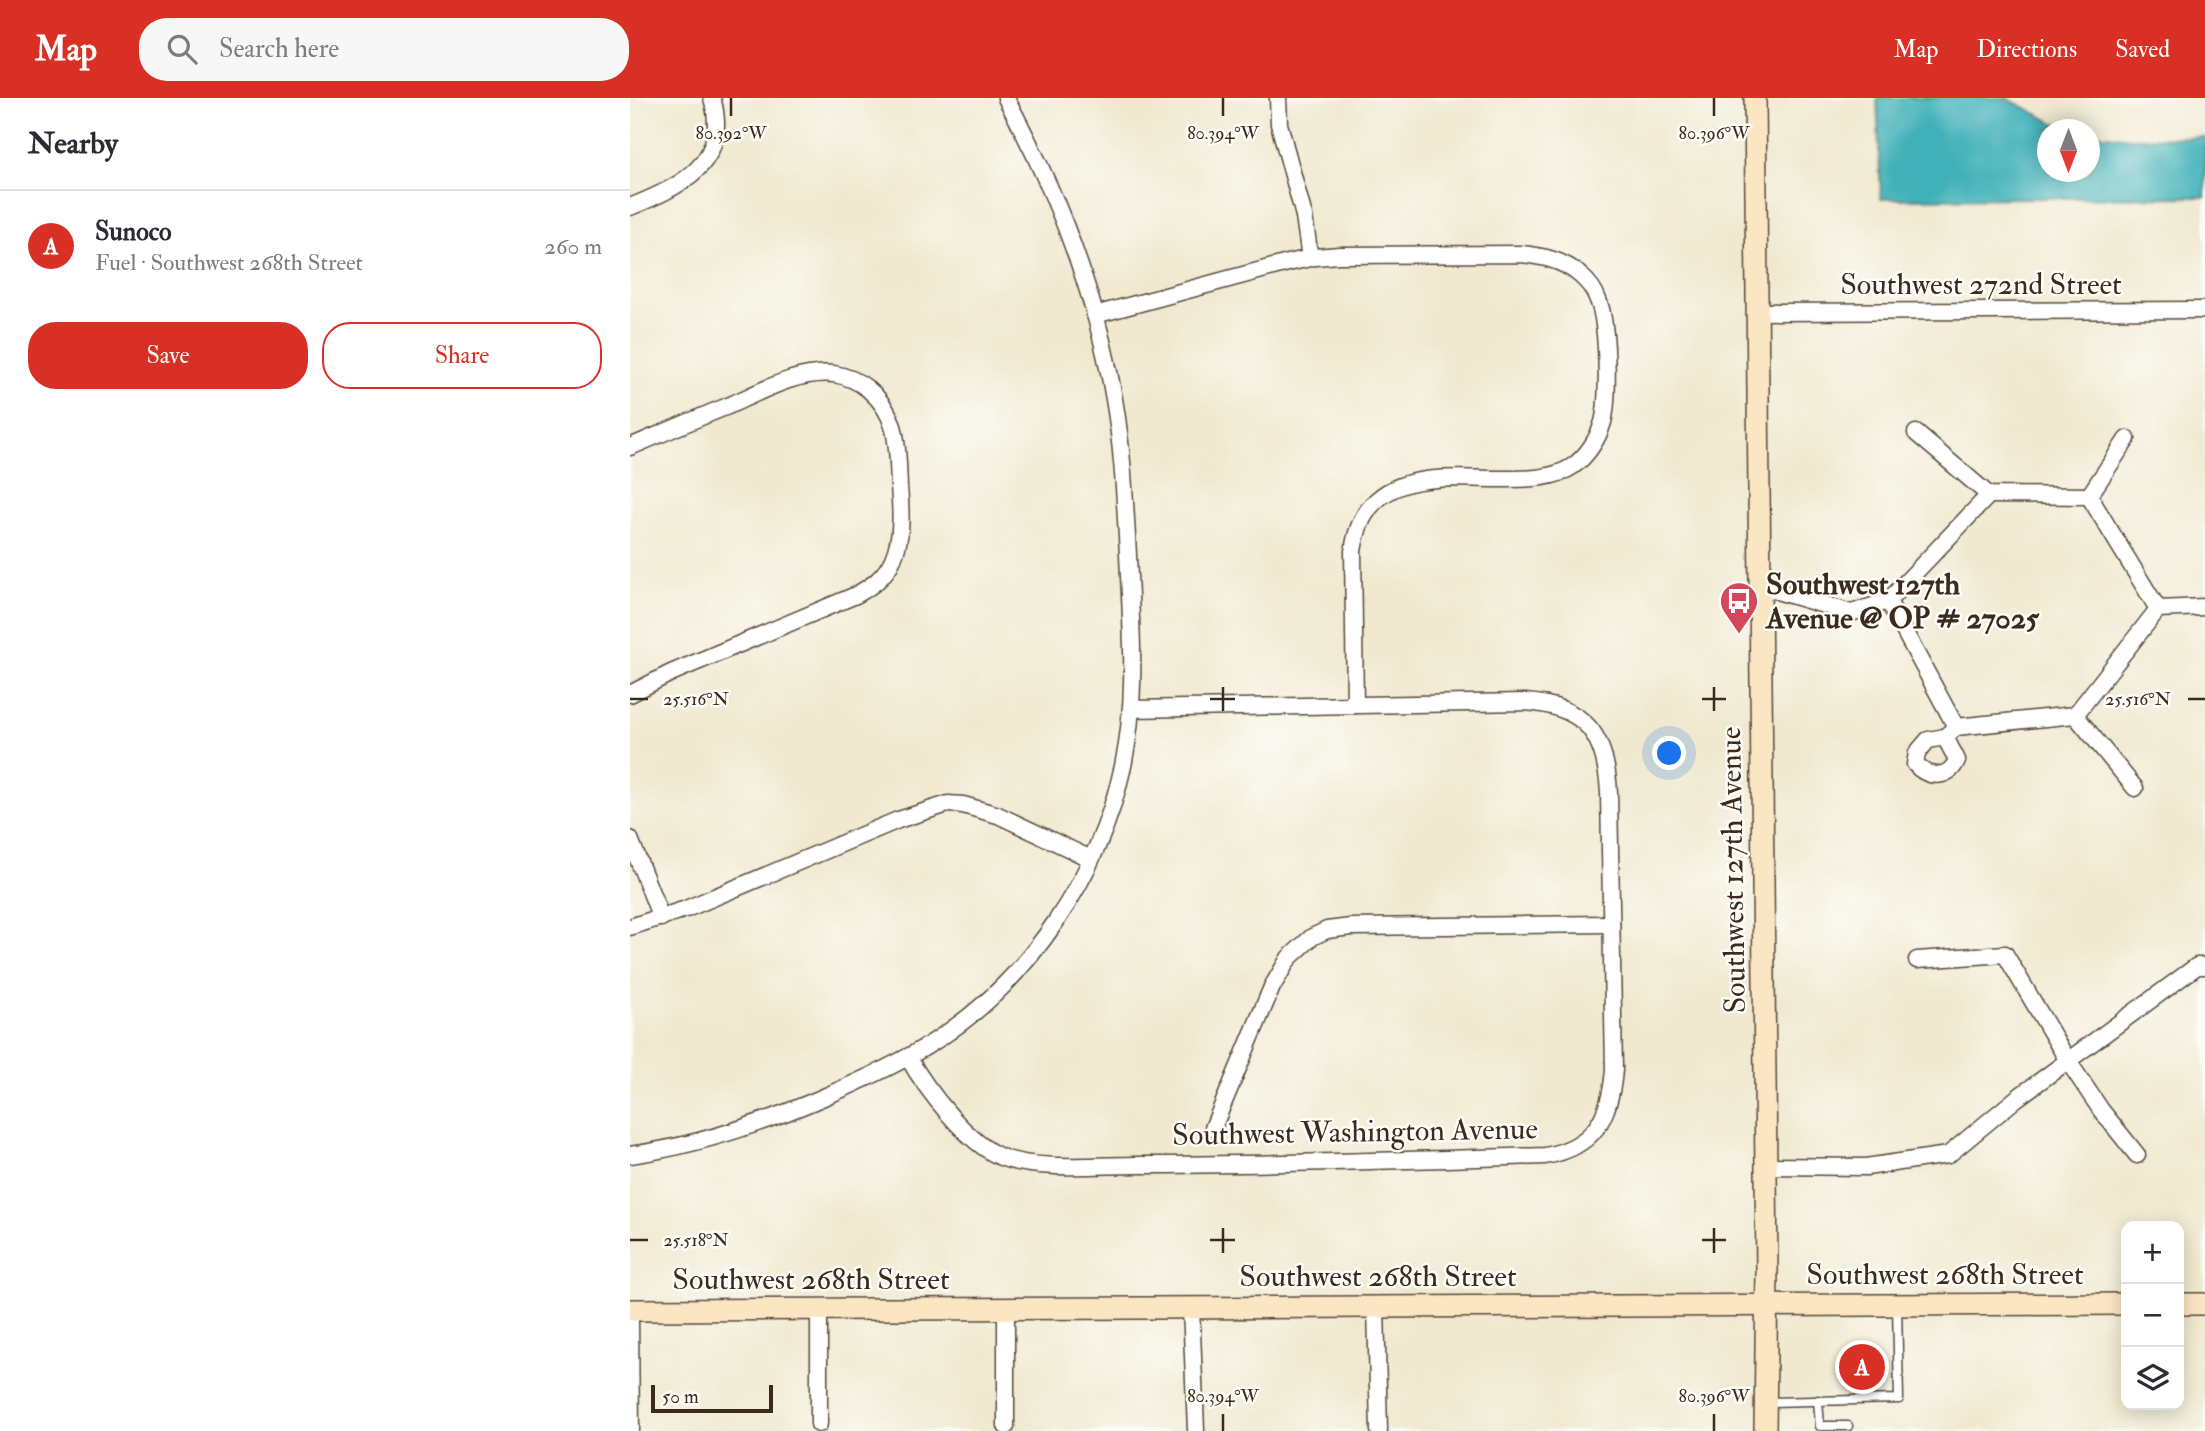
<!DOCTYPE html>
<meta charset="utf-8">
<style>
:root{--surface:#fff;--page:#f7f7f7;--text:#2b2b33;--muted:#7c7c81;--line:#e1e1e2;--accent:#d93025}
body{margin:0;font-family:"IM FELL Double Pica",serif;background:var(--page);color:var(--text)}
.controls{position:absolute;right:21px;bottom:21px;display:grid;overflow:hidden;border-radius:14px;box-shadow:0 4px 18px #0003}
.controls button{width:63px;height:63px;display:grid;place-items:center;padding:0;border:0;border-bottom:2px solid var(--line);background:var(--surface);color:var(--text);font:35px sans-serif}
.compass{position:absolute;left:1407px;top:21px;width:63px;height:63px;border-radius:50%;background:var(--surface);box-shadow:0 4px 18px #0003;rotate:180deg}
.scale{position:absolute;left:21px;bottom:18px;width:122px;box-sizing:border-box;padding-left:7px;border:4px solid #3b2a1e;border-top:0;font-size:19px;line-height:24px;white-space:nowrap;color:#3b2a1e;-webkit-text-stroke:5px #fdfcf7;paint-order:stroke}
.you{position:absolute;left:1040px;top:656px;width:24px;height:24px;margin:-18px;border:5px solid #fff;border-radius:50%;background:#1a73e8;box-shadow:0 0 0 10px #1a73e833}
.badge{display:grid;place-items:center;width:46px;height:46px;border-radius:50%;background:var(--accent);color:#fff;font-size:23px;font-weight:700}
.pin{position:absolute;translate:-50% -50%;border:4px solid #fff;box-shadow:0 2px 7px #0006}
.list{margin:0;padding:0;list-style:none}
h2{display:flex;justify-content:space-between;align-items:center;height:91px;margin:0;padding:0 28px;font-size:30px}
h2 small{font-size:23px;font-weight:400;color:var(--muted)}
.list li{display:grid;grid-template-columns:46px 1fr auto;gap:21px;align-items:center;box-sizing:border-box;height:112px;padding:0 28px;border-top:2px solid var(--line)}
.list b{display:block;font-size:26px;white-space:nowrap}
.list p{margin:0;font-size:23px;white-space:nowrap;color:var(--muted)}
.list em{font-size:23px;font-style:normal;color:var(--muted)}
.actions{display:flex;gap:14px;padding:21px 28px}
.actions a{flex:1;padding:16px 0;border:2px solid var(--accent);border-radius:28px;text-align:center;font-size:24px;color:var(--accent)}
.actions .main{background:var(--accent);color:#fff}
.icon{flex:none;width:38px;height:38px;fill:none;stroke:currentColor;stroke-width:2;stroke-linecap:round;stroke-linejoin:round}
.map{position:relative;flex:none;width:1575px;height:1333px;overflow:hidden}
header{display:flex;align-items:center;gap:42px;box-sizing:border-box;height:98px;padding:0 35px;background:var(--accent);color:#fff}
header strong{font-size:33px}
nav{display:flex;gap:38px;margin-inline-start:auto;font-size:24px}
.search{width:490px;height:63px;background:var(--page);display:flex;align-items:center;gap:18px;box-sizing:border-box;padding:0 24px;border-radius:28px;color:var(--muted);font-size:26px}
main{display:flex}
aside{flex:1;background:var(--surface)}
.map>svg:first-child{display:block}
.water{fill:#41b1b8;stroke:#3e6e6b;stroke-width:2}
.lines{fill:none;stroke-linecap:round;stroke-linejoin:round}
.lane-casing{stroke:#564739;stroke-width:11}
.street-casing{stroke:#564739;stroke-width:19}
.secondary-casing{stroke:#564739;stroke-width:24}
.lane{stroke:#fff;stroke-width:8}
.street{stroke:#fff;stroke-width:16}
.secondary{stroke:#fbe6c4;stroke-width:21}
.ticks{fill:none;stroke:#3b2a1e;stroke-width:2.5}
.labels{text-anchor:middle;dominant-baseline:central;stroke-width:5;stroke-linejoin:round;paint-order:stroke}
.street-label{font-size:30px;fill:#3b2a1e;stroke:#fdfcf7}
.poi-label{font-size:30px;font-weight:bold;fill:#3b2a1e;stroke:#fdfcf7;text-anchor:start}
.ticks-label{font-size:18px;text-anchor:middle;fill:#3b2a1e;stroke:#fdfcf7;stroke-width:5;stroke-linejoin:round;paint-order:stroke}
</style>
<header>
<strong>Map</strong>
<div class="search"><svg class="icon" aria-label="search" viewBox="0 0 24 24"><circle cx="10" cy="10" r="6"/><path d="M15 15l6 6"/></svg>Search here</div>
<nav><a>Map</a><a>Directions</a><a>Saved</a></nav>
</header>
<main>
<aside>
<h2>Nearby<small></small></h2>
<ul class="list">
<li><span class="badge">A</span><div><b>Sunoco</b><p>Fuel · Southwest 268th Street</p></div><em>260 m</em></li>
</ul>
<div class="actions"><a class="main">Save</a><a>Share</a></div>
</aside>
<div class="map">
<svg width="1575" height="1333" viewBox="0 0 1575 1333">
<rect width="100%" height="100%" fill="#fdfcf7"/>
<filter id="ink" filterUnits="userSpaceOnUse"><feTurbulence type="fractalNoise" baseFrequency=".0143" numOctaves="2"/><feDisplacementMap in="SourceGraphic" scale="14" xChannelSelector="R" yChannelSelector="G"/><feConvolveMatrix kernelMatrix="1 2 1 2 8 2 1 2 1" color-interpolation-filters="sRGB"/></filter>
<filter id="wash" filterUnits="userSpaceOnUse"><feTurbulence type="fractalNoise" baseFrequency=".00686" numOctaves="4" result="noise"/><feDisplacementMap in="SourceGraphic" scale="28" xChannelSelector="R" yChannelSelector="G"/><feGaussianBlur stdDeviation="1.57" result="paint"/><feColorMatrix in="noise" values="0 0 0 0 0 0 0 0 0 0 0 0 0 0 0 0 0 1.4 0 .05"/><feComposite in="paint" operator="in"/></filter>
<g filter="url(#wash)">
<rect width="100%" height="100%" fill="#f0e9d0"/>
<path class="water" d="M1247,0H1376L1424,25L1447,31L1418,32V74H1460V35L1501,40L1575,39V99L1251,101Z"/>
</g>
<g filter="url(#ink)">
<g class="lines">
<g class="lane-casing">
<g id="lane">
<path d="M1188,1302L1190,1328H1218"/>
<path d="M1136,1304L1269,1301L1267,1207"/>
</g>
</g>
<g class="street-casing">
<g id="street">
<path d="M648,0L649,26L674,118L680,160"/>
<path d="M0,109C50,89 101,65 82,0"/>
<path d="M1127,214L1575,212"/>
<path d="M465,217L658,165L685,159L709,157L891,156C912,158 933,162 950,177C957,183 965,193 968,202C978,224 979,301 973,324C968,341 957,358 943,368C924,381 898,381 876,381C811,381 735,368 723,453L725,607"/>
<path d="M1286,335L1359,397L1459,398L1497,341"/>
<path d="M0,349C33,335 65,321 98,308C130,294 168,272 204,276C216,278 228,283 238,291C270,318 267,349 269,388C271,412 273,438 263,461C255,479 242,488 226,497L41,575L0,596"/>
<path d="M1459,398L1528,511"/>
<path d="M1130,488L1221,515L1258,503L1359,397"/>
<path d="M1258,503L1326,629L1315,639L1298,642L1287,655L1285,666C1297,680 1319,682 1327,662L1315,639"/>
<path d="M1445,617L1505,690"/>
<path d="M1326,629L1445,617L1528,511L1575,509"/>
<path d="M0,741L31,820"/>
<path d="M0,829L56,811L268,722L318,706L333,707L368,717L461,761"/>
<path d="M1287,862L1375,856L1438,963L1471,1012L1507,1057"/>
<path d="M278,959C296,991 337,1045 371,1059C406,1073 468,1067 507,1067C643,1067 779,1062 915,1058C964,1049 980,1020 984,972L979,695C976,637 956,608 895,604L502,611"/>
<path d="M583,1030L642,889L659,860L682,839L697,832L721,829L981,826"/>
<path d="M0,1057C66,1048 128,1027 189,1001C229,984 269,966 305,943C400,882 469,778 493,668C508,599 501,527 498,457C495,405 493,352 484,301C466,194 427,95 376,0"/>
<path d="M1135,1068L1236,1069L1318,1057L1387,1000L1567,868H1575"/>
<path d="M746,1208L749,1333"/>
<path d="M561,1209L566,1332"/>
<path d="M0,1220L1,1333"/>
<path d="M189,1326V1211"/>
<path d="M376,1328V1210"/>
</g>
</g>
<g class="secondary-casing">
<g id="secondary">
<path d="M1125,0L1137,1172L1135,1333"/>
<path d="M1549,1206H1575"/>
<path d="M0,1212L1496,1206"/>
</g>
</g>
<use href="#lane" class="lane"/>
<use href="#street" class="street"/>
<use href="#secondary" class="secondary"/>
</g>
</g>
<path class="ticks" d="M101,0V18M593,0V18M1084,0V18M593,589V613M1084,589V613M0,601H18M580,601H605M1072,601H1096M1558,601H1575M593,1130V1155M1084,1130V1155M0,1142H18M580,1142H605M1072,1142H1096M593,1316V1333M1084,1316V1333"/>
<defs>
<g id="bus-pin" transform="scale(2.0125)"><path d="M0 17L-7.5 6A9.5 9.5 0 1 1 7.5 6Z" fill="#d1495b" stroke="#fdfcf7"/><path d="M-5-6H5V4H4V6H2V4H-2V6H-4V4H-5ZM-3.5-4V0h7V-4ZM-3.5 1.2v1.5H-2V1.2ZM2 1.2v1.5H3.5V1.2Z" fill="#fff"/></g>
</defs>
<g fill-rule="evenodd">
<use href="#bus-pin" x="1109" y="503"/>
</g>
<g class="labels">
<g class="street-label">
<text x="1351" y="186">Southwest 272nd Street</text>
<text transform="translate(1103 772) rotate(-91)">Southwest 127th Avenue</text>
<text transform="translate(725 1034) rotate(-1)">Southwest Washington Avenue</text>
<text x="1315" y="1176">Southwest 268th Street</text>
<text x="748" y="1178">Southwest 268th Street</text>
<text x="181" y="1181">Southwest 268th Street</text>
</g>
<g class="poi-label">
<text x="1136" y="486">Southwest 127th<tspan x="1136" dy="34">Avenue @ OP # 27025</tspan></text>
</g>
</g>
<g class="ticks-label">
<text x="101" y="41">80.392°W</text>
<text x="593" y="41">80.394°W</text>
<text x="1084" y="41">80.396°W</text>
<text x="1508" y="607">25.516°N</text>
<text x="66" y="607">25.516°N</text>
<text x="66" y="1148">25.518°N</text>
<text x="593" y="1304">80.394°W</text>
<text x="1084" y="1304">80.396°W</text>
</g>
</svg>
<div class="controls">
<button>+</button>
<button>−</button>
<button><svg class="icon" aria-label="layers" viewBox="0 0 24 24"><path d="M12 4l9 5-9 5-9-5zM3 14l9 5 9-5"/></svg></button>
</div>
<svg class="compass" viewBox="-18 -18 36 36"><path d="M0-13l5 13h-10z" fill="#e53935"/><path d="M0 13l5-13h-10z" fill="#7c7c81"/></svg>
<div class="scale">50 m</div>
<div class="you"></div>
<div class="pin badge" style="left:1232px;top:1269px">A</div>
</div>
</main>
